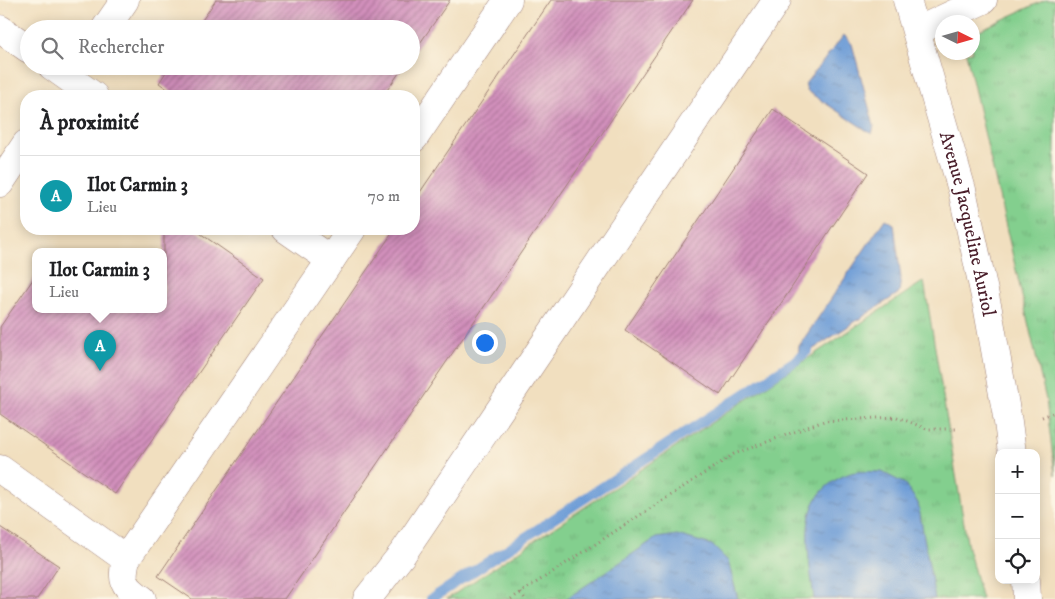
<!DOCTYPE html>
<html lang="fr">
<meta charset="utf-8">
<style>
:root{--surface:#fff;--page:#f2f2f2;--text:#202124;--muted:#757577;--line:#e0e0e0;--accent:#db2777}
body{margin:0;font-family:"IM FELL DW Pica",serif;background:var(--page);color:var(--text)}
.controls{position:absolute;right:15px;bottom:15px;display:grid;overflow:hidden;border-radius:10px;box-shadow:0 2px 12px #0003}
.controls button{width:45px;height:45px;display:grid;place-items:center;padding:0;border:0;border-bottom:1px solid var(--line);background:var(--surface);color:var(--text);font:25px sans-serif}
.compass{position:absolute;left:935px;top:15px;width:45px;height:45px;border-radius:50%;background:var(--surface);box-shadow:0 2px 12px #0003;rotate:95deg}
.you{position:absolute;left:484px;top:342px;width:18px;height:18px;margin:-12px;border:4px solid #fff;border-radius:50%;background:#1a73e8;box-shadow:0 0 0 8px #1a73e833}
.badge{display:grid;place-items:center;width:32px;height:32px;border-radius:50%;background:var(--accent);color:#fff;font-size:16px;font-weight:700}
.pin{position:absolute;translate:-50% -41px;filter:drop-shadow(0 1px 2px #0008)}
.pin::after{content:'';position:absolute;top:26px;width:18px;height:15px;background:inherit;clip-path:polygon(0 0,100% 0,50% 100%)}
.popup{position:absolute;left:32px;top:248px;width:135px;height:65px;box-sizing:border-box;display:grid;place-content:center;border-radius:10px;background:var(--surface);filter:drop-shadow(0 1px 4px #0005);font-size:16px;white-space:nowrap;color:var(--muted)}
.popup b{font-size:19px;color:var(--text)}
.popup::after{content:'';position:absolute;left:50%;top:100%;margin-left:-10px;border:10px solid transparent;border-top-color:var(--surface)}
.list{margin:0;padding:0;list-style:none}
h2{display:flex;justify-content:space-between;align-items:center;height:65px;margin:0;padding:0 20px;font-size:21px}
h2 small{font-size:16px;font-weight:400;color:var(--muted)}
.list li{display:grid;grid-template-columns:32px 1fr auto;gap:15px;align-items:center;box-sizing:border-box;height:80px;padding:0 20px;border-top:1px solid var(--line)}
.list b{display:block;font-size:19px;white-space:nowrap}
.list p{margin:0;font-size:16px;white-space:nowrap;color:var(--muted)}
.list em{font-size:16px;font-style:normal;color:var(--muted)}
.icon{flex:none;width:28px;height:28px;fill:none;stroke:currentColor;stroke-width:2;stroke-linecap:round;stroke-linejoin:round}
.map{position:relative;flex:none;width:1055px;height:599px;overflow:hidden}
.search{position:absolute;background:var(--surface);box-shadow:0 2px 12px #0003;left:20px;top:20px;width:400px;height:55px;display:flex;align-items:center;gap:12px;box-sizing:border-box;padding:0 18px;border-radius:28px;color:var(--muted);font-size:19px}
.panel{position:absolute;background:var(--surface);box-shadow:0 2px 12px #0003;left:20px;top:90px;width:400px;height:145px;border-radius:20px}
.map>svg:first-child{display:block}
.grass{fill:url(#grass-tufts);stroke:#66775c}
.water{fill:url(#water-ripples);stroke:#5c5e81}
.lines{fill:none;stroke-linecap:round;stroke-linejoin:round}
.stream{stroke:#6e9dd7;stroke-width:10}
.building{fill:url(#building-hatch)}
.minor-casing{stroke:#9e7f75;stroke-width:29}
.path{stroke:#9e7f75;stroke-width:3;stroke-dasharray:1 4;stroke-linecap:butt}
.minor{stroke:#fff;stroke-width:28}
.labels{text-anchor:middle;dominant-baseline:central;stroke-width:4.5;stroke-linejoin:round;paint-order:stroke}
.street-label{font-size:19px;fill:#4a1f2b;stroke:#fcf5e5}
</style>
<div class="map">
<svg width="1055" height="599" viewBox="0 0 1055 599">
<defs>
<pattern id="grass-tufts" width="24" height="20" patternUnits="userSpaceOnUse" patternTransform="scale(1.25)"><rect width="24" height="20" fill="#83cf8e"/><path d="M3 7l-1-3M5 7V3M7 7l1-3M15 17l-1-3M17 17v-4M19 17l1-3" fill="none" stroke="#73b17b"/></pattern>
<pattern id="water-ripples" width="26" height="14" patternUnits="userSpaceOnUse" patternTransform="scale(1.25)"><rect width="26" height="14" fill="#6e9dd7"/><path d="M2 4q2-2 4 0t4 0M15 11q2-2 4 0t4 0" fill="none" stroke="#5c7faf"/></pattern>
<pattern id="building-hatch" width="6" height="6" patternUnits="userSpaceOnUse" patternTransform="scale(1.25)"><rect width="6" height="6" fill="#d290bc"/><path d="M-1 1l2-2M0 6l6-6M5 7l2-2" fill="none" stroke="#ac7599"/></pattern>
</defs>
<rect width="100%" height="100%" fill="#fcf5e5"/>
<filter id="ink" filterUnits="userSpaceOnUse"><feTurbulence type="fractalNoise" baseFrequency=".02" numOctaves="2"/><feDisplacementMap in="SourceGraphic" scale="10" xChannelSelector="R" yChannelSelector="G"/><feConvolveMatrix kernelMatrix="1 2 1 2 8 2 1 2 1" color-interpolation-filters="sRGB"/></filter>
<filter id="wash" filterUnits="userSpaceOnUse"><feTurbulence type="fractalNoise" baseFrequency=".0096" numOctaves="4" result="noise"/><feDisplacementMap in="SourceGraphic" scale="20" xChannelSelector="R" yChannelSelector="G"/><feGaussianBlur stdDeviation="1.12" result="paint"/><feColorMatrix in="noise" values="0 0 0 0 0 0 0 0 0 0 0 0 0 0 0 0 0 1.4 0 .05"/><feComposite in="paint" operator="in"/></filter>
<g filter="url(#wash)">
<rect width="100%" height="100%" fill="#f1dfbf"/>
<g class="grass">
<path d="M1045,0H1055V475L1046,400L966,53L972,52L973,33Z"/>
<path d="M924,281L968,548L982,599H447Z"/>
</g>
<g class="water">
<path d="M844,35L852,44L874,126L872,134L807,91L805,84Z"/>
<path d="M885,219L894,224L901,278L899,293L798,359L799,346Z"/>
<path d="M882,472L905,484L918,503L935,599H814C809,552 792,496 848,474C857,470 872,472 882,472Z"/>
<path d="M677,535L712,545L728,561L738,599H566L656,538Z"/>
</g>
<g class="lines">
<path class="stream" d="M431,599L798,359L808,350"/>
</g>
<g id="blocks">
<g class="building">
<path d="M216,0H450L411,56V29H196Z"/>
<path d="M551,0H693L285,599H192L158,576L395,229H414V201Z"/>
<path d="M170,66H404L383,96H177L159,83Z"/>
<path d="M773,109L868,173L720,395L625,330Z"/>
<path d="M164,229H194L264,278L115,494L0,414V327L36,275V310H164Z"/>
<path d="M0,527L59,566L37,599H0Z"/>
</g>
</g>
</g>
<g filter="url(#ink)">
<use href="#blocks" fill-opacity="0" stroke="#9e7f75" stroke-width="1"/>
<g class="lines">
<g class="minor-casing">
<g id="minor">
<path id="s1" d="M907,0L962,190L988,310L1008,422L1012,453"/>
<path d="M0,29L29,49"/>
<path d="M105,29L125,0"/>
<path d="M917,31L983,0"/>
<path d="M52,66L94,96"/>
<path d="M414,138L508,0"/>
<path d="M0,183L26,144"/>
<path d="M286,229L331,260"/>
<path d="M0,469L126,559"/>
<path d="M1026,580L1027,599"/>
<path d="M142,599C123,586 121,580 126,559L352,229"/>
<path d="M367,599L403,553L777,0"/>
</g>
</g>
<g class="path">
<path d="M1042,417L1055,412"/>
<path d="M521,593L525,599"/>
<path d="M511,599L734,454L824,421L897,417L927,429H959"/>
</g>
<use href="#minor" class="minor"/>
</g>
</g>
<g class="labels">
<g class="street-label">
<text stroke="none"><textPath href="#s1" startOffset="232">Avenue Jacqueline Auriol</textPath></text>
</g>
</g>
</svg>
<div class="controls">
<button>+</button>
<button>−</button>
<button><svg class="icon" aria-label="locate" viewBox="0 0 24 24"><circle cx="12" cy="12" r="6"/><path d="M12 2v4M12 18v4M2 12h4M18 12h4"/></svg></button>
</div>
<svg class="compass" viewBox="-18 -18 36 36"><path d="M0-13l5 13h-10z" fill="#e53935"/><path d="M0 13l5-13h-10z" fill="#757577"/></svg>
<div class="you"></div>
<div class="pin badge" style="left:100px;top:371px;background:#0f9aa8">A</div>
<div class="popup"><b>Ilot Carmin 3</b>Lieu</div>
<div class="search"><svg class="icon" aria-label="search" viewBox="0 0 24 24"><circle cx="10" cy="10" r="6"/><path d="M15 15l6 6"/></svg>Rechercher</div>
<section class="panel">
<h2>À proximité<small></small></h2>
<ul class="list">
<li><span class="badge" style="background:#0f9aa8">A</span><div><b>Ilot Carmin 3</b><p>Lieu</p></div><em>70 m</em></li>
</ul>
</section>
</div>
